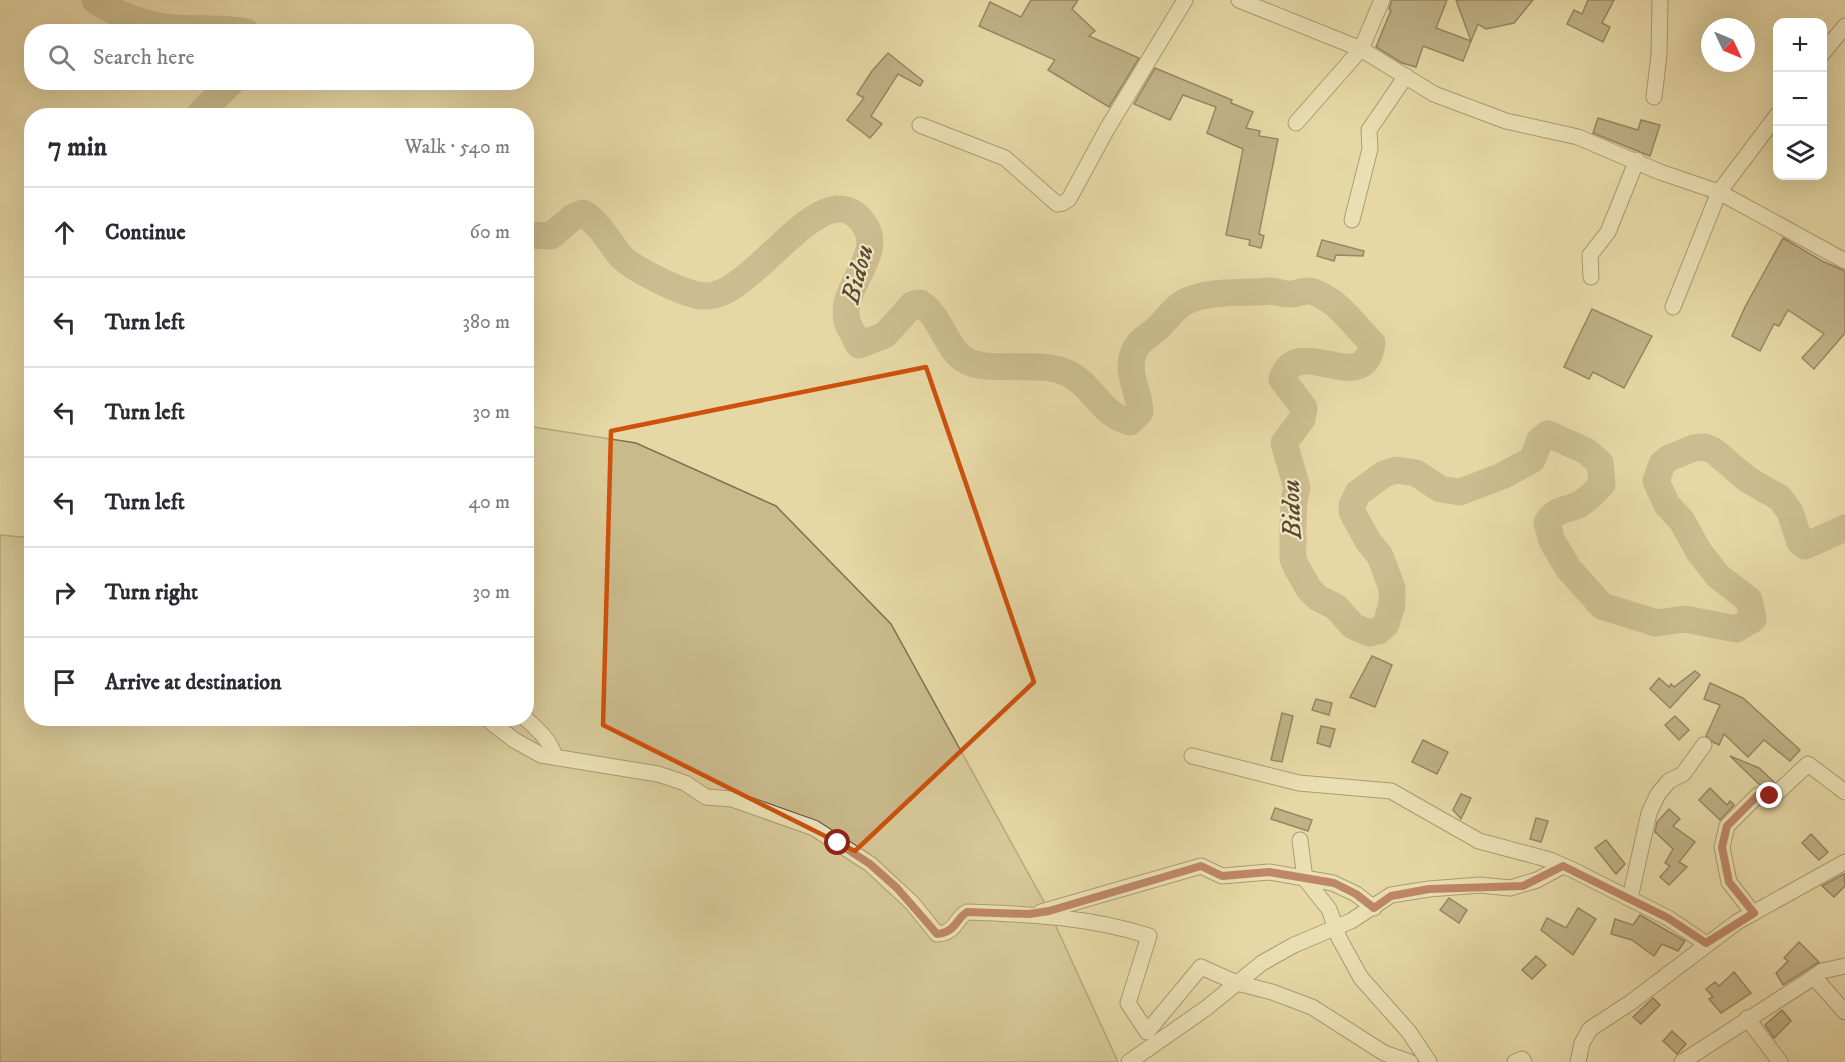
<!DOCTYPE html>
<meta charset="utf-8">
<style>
:root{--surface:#fff;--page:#f2f2f3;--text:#2b2b33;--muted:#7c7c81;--line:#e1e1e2}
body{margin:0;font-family:"IM FELL DW Pica",serif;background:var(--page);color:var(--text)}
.controls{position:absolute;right:18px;top:18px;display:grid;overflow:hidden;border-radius:12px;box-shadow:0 6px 24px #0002}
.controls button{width:54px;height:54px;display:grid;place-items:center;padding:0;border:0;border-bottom:2px solid var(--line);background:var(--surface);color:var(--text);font:30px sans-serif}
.compass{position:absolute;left:1701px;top:18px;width:54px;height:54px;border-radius:50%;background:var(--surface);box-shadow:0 6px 24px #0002;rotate:134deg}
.stop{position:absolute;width:18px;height:18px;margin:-14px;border:4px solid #8f2418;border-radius:50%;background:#fff}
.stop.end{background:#8f2418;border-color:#fff;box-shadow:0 2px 6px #0008}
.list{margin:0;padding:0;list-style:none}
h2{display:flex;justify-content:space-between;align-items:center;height:78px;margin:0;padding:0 24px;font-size:26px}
h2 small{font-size:20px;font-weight:400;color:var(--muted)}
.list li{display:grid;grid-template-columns:39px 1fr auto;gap:18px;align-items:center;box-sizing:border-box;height:90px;padding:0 24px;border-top:2px solid var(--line)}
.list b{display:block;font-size:22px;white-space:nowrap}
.list em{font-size:20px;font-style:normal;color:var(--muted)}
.icon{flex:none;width:33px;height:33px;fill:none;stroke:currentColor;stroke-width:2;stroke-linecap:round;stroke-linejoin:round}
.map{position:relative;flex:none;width:1845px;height:1062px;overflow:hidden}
.search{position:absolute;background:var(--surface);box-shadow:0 6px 24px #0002;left:24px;top:24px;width:510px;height:66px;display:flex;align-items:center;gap:15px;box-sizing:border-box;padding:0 21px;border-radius:24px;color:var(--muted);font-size:22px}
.panel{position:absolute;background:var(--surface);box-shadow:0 6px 24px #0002;left:24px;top:108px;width:510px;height:618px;border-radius:24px}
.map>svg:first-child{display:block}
.green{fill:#c9ba8c;stroke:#827050;stroke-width:1.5}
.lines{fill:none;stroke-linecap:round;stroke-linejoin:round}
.river{stroke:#ac9b73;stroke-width:27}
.building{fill:#93825f;stroke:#3a2513;stroke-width:1.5}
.minor-casing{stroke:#655238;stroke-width:17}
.minor{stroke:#efe6c4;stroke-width:15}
.route{stroke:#8f2418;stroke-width:8}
.marked{fill:none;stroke:#ce510d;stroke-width:4.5;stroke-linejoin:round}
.labels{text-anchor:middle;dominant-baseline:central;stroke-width:4.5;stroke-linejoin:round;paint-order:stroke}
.water-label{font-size:26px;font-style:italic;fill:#5c4830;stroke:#efe6c4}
</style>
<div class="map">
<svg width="1845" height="1062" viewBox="0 0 1845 1062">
<rect width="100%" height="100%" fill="#e6d8a5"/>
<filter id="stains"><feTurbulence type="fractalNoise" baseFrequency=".00333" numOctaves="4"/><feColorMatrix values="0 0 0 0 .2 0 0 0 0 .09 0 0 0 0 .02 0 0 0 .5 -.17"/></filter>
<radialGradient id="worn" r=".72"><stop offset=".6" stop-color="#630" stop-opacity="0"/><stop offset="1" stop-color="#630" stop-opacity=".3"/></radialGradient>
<path class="green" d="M527,426L636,443L776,506L891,624L1049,911L1118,1062H0V535L31,538L32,718H526Z"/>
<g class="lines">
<g class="river">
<path d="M95,0C116,15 146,25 172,28C197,30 221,27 246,32"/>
<path d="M198,116L231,82"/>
<path d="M526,235L551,236L573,217L583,213C599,223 608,240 619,254C631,269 685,295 704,296C754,300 823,165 864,224C888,257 829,294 851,330C855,335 854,340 859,345L885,335L913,304L920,303C942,317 945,348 965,360C987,374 1037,360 1065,372C1091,382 1100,415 1130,422L1140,412C1140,394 1128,378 1132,358C1136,341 1146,338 1158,328C1165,321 1172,311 1180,305C1201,289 1245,294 1270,291C1277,291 1285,295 1292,294C1301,293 1305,289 1314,292C1340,302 1353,324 1372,343C1365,401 1298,331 1282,379L1304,408L1302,419L1284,443L1297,488L1294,500L1293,525V559L1297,568L1309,589L1318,598L1336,607L1353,626L1369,633L1378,631L1386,624L1392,605V588L1380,556L1368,541L1352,512V505L1358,493L1384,474L1396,470L1416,473L1440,489L1460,492L1502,476L1532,460L1540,440L1548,434L1586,451L1600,463L1602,484C1595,493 1589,498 1580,504C1567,511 1555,508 1547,523L1552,541L1568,568L1602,606L1656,623L1685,619L1736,629L1753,619L1749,600L1718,576L1699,552L1682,521L1667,505L1656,481L1662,464L1669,458L1694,448L1705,447L1714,451L1747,479L1780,498L1790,512L1800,542L1805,546L1845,528"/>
</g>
</g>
<g class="building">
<path d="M1031,0H1078L1072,9L1095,31L1089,36L1139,58L1109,107L1048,70L1055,60L979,26L990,2L1021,17Z"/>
<path d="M1392,0H1447L1436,28L1471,41L1463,61L1423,46L1416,67L1402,63L1376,47L1391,10L1389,9Z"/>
<path d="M1456,0H1533L1514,23L1486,29L1478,24L1471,41Z"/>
<path d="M1588,0H1614L1602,23L1610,27L1603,42L1567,24L1574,10L1582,14Z"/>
<path d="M888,53L923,81L920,86L898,74L871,116L882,124L870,138L847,120L864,98L857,94L872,71Z"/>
<path d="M1155,68L1232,100L1231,103L1253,112L1246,128L1260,131L1259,136L1278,139L1259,234L1264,236L1261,248L1249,245L1250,240L1226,235L1243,149L1207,133L1216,107L1183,95L1170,120L1134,104Z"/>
<path d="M1598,118L1638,130L1641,120L1660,125L1650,156L1593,133Z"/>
<path d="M1783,238L1822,261L1845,271V333L1814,369L1802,358L1824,334L1788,310L1779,326L1774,324L1760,351L1732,336L1745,307Z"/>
<path d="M1322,240L1364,251L1363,256L1336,255L1334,261L1317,256Z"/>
<path d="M1592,309L1652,336L1624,388L1593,372L1589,379L1564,367Z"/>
<path d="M1372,656L1392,665L1375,707L1350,697Z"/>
<path d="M1695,671L1700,675L1670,708L1650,689L1659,678L1669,687L1671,684L1674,687Z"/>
<path d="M1710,683L1743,698L1800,750L1790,761L1764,740L1748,757L1724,734L1719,745L1713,742L1706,736L1720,705L1704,699Z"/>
<path d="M1316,699L1332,703L1329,715L1312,710Z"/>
<path d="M1282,713L1293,716L1282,762L1271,760Z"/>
<path d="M1675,716L1689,730L1679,740L1665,725Z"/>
<path d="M1321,726L1335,729L1330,747L1317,743Z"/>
<path d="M1423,740L1448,752L1437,774L1412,762Z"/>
<path d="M1730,756L1759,768L1774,782L1760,785Z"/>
<path d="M1710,788L1727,805L1730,801L1734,805L1720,820L1699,800Z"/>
<path d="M1461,794L1471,798L1461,819L1453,810Z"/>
<path d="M1275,808L1312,820L1308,831L1271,819Z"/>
<path d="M1669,809L1680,819L1673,826L1695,842L1679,862L1687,867L1669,885L1660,877L1670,866L1665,863L1673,849L1655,832L1657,822Z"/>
<path d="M1536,818L1548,821L1541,842L1530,839Z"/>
<path d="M1811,834L1828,852L1819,860L1802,843Z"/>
<path d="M1606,840L1625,864L1616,874L1595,848Z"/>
<path d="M1844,874L1845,886L1834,897L1822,886Z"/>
<path d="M1449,898L1467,910L1459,923L1440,910Z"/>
<path d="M1578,908L1596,919L1573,955L1541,930L1547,918L1566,928Z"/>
<path d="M1640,915L1685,941L1678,951L1662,944L1654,956L1632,940L1611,934L1615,919L1633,925Z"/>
<path d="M1799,942L1819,962L1783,985L1776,973L1788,961L1784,958Z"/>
<path d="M1536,956L1546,965L1532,979L1522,970Z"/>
<path d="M1734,972L1751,993L1721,1013L1709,999L1713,997L1706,989L1715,982L1719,986Z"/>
<path d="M1653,998L1660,1005L1641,1024L1633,1017Z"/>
<path d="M1782,1010L1791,1021L1774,1038L1765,1025Z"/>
<path d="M1672,1031L1686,1044L1677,1054L1663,1041Z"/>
</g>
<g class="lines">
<g class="minor-casing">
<g id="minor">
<path d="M1239,0L1361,49L1296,123"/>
<path d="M1382,0L1361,49L1434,94L1506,121L1578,137L1660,172L1719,192L1673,307"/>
<path d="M1822,54L1845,26"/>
<path d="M1654,97L1659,55L1660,0"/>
<path d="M1778,114L1719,192L1845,261"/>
<path d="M920,125L1005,158L1057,204L1063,203L1069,199L1107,129L1185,0"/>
<path d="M1352,220L1370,149L1369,130L1406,76"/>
<path d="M1591,277L1590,255L1608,232L1637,160"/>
<path d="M486,718L514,740L541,755L658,774L685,783L706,797L732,799L814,828L870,864L912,903L937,934C956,933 954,920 967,912C1028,914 1091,917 1149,936L1128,1003L1147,1032L1201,967L1237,983L1272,992L1312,1007L1384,1053L1410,1062"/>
<path d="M525,718C536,728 551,741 554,755"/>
<path d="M1192,756L1299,783L1391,791L1479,841L1550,860L1573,870L1668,918L1705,943"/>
<path d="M1300,840L1305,879L1329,909L1339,938L1361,978L1409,1032L1429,1062"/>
<path d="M1630,898L1649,813L1658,794L1669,781L1683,774L1704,745"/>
<path d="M1041,912L1201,866L1222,876L1269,872L1333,883L1356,894L1374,908"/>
<path d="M1753,913L1729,882L1722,847L1727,826L1758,795L1776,794L1808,764L1845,792"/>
<path d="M1845,966L1822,971L1814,977L1845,1012"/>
<path d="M1747,1018L1780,1062"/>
<path d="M1129,1062L1205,1009L1262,963L1294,945L1351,921L1391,895L1429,889L1480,885L1510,888L1537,880L1563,866"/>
<path d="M1515,1062L1522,1059L1524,1062"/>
<path d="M1578,1062L1582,1043L1590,1029L1630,1003L1737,922L1845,862"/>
<path d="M1682,1062L1814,977"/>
</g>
</g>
<use href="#minor" class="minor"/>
</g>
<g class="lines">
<path class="route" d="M838,843L870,864L897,888L937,934C956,932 955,920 967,912L1029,914L1049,911L1201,866L1222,876L1269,872L1334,883L1356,894L1374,908L1391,896L1429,889L1523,886L1563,866L1668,918L1706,943L1754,913L1729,882L1722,847L1727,826L1758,795L1770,796"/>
</g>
<path d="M0 0H1845V1062H0ZM926,367L1034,682L855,851L603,725L611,431Z" fill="#e6d8a5" fill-opacity=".55" fill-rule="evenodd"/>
<path class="marked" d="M926,367L1034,682L855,851L603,725L611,431Z"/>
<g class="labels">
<g class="water-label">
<text transform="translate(858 274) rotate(-75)">Bidou</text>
<text transform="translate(1292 509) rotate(-92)">Bidou</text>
</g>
</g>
<rect width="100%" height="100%" filter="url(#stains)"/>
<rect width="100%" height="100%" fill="url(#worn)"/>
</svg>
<div class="controls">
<button>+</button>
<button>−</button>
<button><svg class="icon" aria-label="layers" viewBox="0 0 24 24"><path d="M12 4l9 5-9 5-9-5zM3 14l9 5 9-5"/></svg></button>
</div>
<svg class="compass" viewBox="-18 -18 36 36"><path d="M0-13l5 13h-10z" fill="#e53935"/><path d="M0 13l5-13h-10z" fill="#7c7c81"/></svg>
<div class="stop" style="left:838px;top:843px"></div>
<div class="stop end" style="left:1770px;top:796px"></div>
<div class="search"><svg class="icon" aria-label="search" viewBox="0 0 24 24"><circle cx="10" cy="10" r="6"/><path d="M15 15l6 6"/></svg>Search here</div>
<section class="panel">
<h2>7 min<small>Walk · 540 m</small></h2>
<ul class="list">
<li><svg class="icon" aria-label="ahead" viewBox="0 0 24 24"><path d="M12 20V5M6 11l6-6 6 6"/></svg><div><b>Continue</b></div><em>60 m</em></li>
<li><svg class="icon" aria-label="left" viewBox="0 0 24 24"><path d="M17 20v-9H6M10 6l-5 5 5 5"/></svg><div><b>Turn left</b></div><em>380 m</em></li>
<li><svg class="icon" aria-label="left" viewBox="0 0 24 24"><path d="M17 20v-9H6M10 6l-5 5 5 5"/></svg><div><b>Turn left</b></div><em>30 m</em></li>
<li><svg class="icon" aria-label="left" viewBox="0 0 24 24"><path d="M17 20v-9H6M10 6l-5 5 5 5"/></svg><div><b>Turn left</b></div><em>40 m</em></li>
<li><svg class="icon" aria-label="right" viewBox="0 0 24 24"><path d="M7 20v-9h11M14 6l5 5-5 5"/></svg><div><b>Turn right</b></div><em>30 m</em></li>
<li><svg class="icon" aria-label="arrive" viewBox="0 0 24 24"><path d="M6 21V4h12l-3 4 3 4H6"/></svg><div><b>Arrive at destination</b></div></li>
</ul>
</section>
</div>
